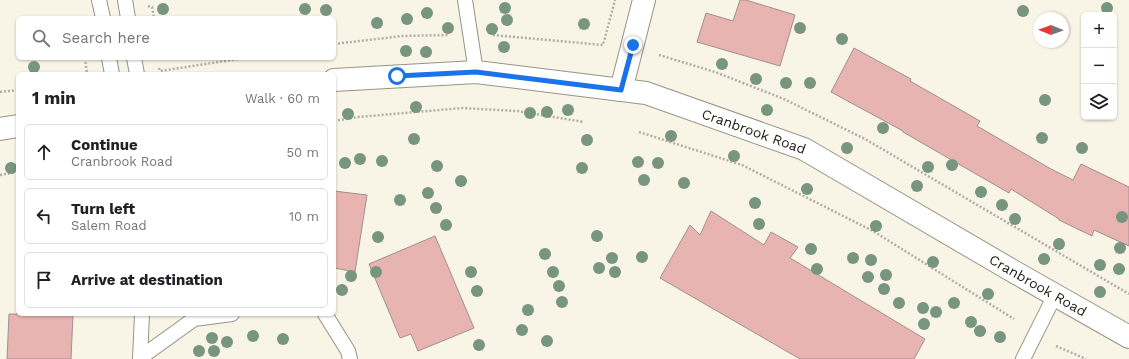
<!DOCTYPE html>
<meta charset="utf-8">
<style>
:root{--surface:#fff;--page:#f2f2f2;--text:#202124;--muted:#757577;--line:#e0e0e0}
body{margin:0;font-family:"Work Sans",sans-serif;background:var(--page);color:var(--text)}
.controls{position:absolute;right:12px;top:12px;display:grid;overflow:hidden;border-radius:6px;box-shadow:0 1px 3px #0004}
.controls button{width:36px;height:36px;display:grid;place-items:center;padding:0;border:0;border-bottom:1px solid var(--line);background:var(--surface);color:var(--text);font:20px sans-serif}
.compass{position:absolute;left:1033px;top:12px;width:36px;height:36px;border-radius:50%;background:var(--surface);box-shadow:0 1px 3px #0004;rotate:271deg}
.stop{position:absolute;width:12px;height:12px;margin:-9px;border:3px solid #1a73e8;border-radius:50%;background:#fff}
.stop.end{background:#1a73e8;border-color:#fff;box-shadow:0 1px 4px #0008}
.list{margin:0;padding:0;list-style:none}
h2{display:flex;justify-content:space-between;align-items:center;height:52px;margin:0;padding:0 16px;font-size:17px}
h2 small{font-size:13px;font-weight:400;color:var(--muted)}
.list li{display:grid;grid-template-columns:26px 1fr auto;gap:12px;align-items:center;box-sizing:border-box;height:56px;margin:0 8px 8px;padding:0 8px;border:1px solid var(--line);border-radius:6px}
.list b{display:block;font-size:15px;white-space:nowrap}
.list p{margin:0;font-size:13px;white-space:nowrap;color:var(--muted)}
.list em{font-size:13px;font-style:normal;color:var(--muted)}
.icon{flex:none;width:22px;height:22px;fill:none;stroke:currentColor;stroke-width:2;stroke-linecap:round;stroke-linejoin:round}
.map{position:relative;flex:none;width:1129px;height:359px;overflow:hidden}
.search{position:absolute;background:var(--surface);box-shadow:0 1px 3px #0004;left:16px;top:16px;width:320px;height:44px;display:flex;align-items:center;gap:10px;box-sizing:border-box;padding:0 14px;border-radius:6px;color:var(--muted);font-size:15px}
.panel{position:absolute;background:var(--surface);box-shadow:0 1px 3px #0004;left:16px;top:72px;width:320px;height:244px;border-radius:6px}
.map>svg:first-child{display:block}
.building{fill:#e7b4b2;stroke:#a0908f}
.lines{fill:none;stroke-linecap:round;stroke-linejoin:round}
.service-casing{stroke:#979386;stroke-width:16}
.minor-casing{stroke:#979386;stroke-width:24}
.tertiary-casing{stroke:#979386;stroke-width:24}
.path{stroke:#b2aea3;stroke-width:2.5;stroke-dasharray:2 2;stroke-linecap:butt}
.service{stroke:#fff;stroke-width:14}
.minor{stroke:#fff;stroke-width:22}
.tertiary{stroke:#fff;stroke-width:22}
.tree{fill:#78957f}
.route{stroke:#1a73e8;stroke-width:5}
.labels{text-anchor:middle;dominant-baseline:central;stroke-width:3;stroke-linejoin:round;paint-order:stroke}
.street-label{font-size:14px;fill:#1e1c17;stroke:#fff}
</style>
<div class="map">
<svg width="1129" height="359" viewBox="0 0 1129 359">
<rect width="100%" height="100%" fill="#f9f5e6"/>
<g class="building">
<path d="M740,0H746L795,15L780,66L697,42L706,13L733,21Z"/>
<path d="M854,48L911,79L910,81L980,121L977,126L1051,169L1073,180L1081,164L1129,187V246L1094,230L1092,236L1059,220V219L1011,189L1009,193L903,132V131L831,92Z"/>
<path d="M334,191L367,195L355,272L334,268Z"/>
<path d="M711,211L764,245L771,232L798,247L790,258L925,339L914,359H800L660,278L690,225L700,235Z"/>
<path d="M435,236L474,328L418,351L411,334L400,338L369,264Z"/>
<path d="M9,314H73L71,359H7Z"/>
</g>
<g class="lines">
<g class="service-casing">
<g id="service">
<path d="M99,0L103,18"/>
<path d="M125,0L128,18"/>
<path d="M465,0L476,72"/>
<path d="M109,58L112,74"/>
<path d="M134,58L137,74"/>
<path d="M325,314L348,351L350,359"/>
<path d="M140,358L194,319L232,314"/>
<path d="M140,359L142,314"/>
<path d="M1023,359L1055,295"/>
</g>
</g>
<g class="minor-casing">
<path id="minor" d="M621,90L644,0"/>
</g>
<g class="tertiary-casing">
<g id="tertiary">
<path id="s1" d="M334,80L476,72L646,93L804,149L1011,270L1129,337"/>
<path d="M0,129L18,126"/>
</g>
</g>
<g class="path">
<path d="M148,6L152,7L154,18"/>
<path d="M493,35L603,45L615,0"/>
<path d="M334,44L402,36L449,35"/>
<path d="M659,55L715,72L784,99L865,139L1129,294"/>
<path d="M85,58L87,74"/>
<path d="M159,68L160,71L245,58"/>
<path d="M0,92L18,90"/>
<path d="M334,121L358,117L462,108L517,111L584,122"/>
<path d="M639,132L742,165L873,231L1014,319"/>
<path d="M0,175L18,172"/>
<path d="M1056,346L1086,359"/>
</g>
<use href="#service" class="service"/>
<use href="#minor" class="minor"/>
<use href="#tertiary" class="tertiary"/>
</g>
<g class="tree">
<circle cx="505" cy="8" r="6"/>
<circle cx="1107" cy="8" r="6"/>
<circle cx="163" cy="9" r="6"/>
<circle cx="305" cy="9" r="6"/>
<circle cx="326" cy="10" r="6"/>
<circle cx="1023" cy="11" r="6"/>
<circle cx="427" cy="13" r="6"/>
<circle cx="407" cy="19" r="6"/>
<circle cx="507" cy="20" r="6"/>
<circle cx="377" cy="23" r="6"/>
<circle cx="584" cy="24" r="6"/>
<circle cx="448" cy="28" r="6"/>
<circle cx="800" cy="28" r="6"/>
<circle cx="492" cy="29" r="6"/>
<circle cx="842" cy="39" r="6"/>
<circle cx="504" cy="47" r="6"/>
<circle cx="406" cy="51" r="6"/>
<circle cx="426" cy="52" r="6"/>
<circle cx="722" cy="64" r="6"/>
<circle cx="34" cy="67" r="6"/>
<circle cx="756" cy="79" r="6"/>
<circle cx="786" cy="83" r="6"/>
<circle cx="810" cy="83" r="6"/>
<circle cx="1045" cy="100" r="6"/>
<circle cx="416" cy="107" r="6"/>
<circle cx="568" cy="110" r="6"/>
<circle cx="767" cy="110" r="6"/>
<circle cx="547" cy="112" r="6"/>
<circle cx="530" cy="113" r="6"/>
<circle cx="348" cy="114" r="6"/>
<circle cx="883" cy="128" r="6"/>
<circle cx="671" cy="136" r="6"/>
<circle cx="1042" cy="138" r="6"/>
<circle cx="414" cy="139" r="6"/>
<circle cx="587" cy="140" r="6"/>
<circle cx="847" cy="148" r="6"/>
<circle cx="1082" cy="148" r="6"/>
<circle cx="734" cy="156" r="6"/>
<circle cx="360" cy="159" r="6"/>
<circle cx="382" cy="161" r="6"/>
<circle cx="638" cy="162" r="6"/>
<circle cx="345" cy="163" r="6"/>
<circle cx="658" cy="163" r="6"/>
<circle cx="952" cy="165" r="6"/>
<circle cx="437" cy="166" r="6"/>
<circle cx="928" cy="167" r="6"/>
<circle cx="11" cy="168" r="6"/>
<circle cx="582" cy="168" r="6"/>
<circle cx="644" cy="180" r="6"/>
<circle cx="461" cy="181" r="6"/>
<circle cx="684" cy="183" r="6"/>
<circle cx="917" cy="186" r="6"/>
<circle cx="807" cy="189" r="6"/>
<circle cx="981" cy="192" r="6"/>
<circle cx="428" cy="193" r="6"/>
<circle cx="400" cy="200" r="6"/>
<circle cx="755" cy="203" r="6"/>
<circle cx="1002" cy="205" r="6"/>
<circle cx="436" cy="208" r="6"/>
<circle cx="1122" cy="217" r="6"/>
<circle cx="1015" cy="219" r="6"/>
<circle cx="759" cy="224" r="6"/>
<circle cx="446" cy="225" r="6"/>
<circle cx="876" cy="226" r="6"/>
<circle cx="597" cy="236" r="6"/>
<circle cx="378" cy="237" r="6"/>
<circle cx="1059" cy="244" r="6"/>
<circle cx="1120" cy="248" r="6"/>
<circle cx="811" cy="249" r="6"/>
<circle cx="545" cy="254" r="6"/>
<circle cx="642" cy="257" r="6"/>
<circle cx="612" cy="258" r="6"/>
<circle cx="853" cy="258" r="6"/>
<circle cx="1044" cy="259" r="6"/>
<circle cx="871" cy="260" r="6"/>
<circle cx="933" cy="262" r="6"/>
<circle cx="1100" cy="265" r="6"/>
<circle cx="599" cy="268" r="6"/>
<circle cx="817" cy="269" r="6"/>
<circle cx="1119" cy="269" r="6"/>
<circle cx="376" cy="272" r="6"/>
<circle cx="471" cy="272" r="6"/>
<circle cx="553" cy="272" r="6"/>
<circle cx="615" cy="272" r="6"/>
<circle cx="886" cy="275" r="6"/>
<circle cx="351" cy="276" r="6"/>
<circle cx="868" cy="277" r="6"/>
<circle cx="559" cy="286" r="6"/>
<circle cx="884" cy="289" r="6"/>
<circle cx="342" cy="290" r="6"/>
<circle cx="477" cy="291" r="6"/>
<circle cx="1100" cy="292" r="6"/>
<circle cx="988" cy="294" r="6"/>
<circle cx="562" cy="302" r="6"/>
<circle cx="899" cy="303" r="6"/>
<circle cx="954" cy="303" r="6"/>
<circle cx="923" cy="308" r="6"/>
<circle cx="528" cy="310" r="6"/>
<circle cx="936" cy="312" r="6"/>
<circle cx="971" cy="322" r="6"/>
<circle cx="924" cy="324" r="6"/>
<circle cx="522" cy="330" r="6"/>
<circle cx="980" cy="331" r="6"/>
<circle cx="253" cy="336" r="6"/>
<circle cx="1000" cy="337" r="6"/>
<circle cx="212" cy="338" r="6"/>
<circle cx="283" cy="339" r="6"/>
<circle cx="547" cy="341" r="6"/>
<circle cx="227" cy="342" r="6"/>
<circle cx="479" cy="345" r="6"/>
<circle cx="199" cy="351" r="6"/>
<circle cx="214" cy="351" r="6"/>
</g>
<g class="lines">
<path class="route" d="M397,76L476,72L621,90L633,45"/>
</g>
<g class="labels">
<g class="street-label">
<text stroke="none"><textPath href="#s1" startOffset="428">Cranbrook Road</textPath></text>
<text stroke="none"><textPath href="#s1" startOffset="752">Cranbrook Road</textPath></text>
</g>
</g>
</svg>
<div class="controls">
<button>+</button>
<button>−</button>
<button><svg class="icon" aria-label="layers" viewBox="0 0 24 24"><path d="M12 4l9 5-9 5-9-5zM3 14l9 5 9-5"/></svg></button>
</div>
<svg class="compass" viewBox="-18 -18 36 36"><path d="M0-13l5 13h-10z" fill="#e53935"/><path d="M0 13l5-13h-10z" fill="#757577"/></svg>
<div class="stop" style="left:397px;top:76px"></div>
<div class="stop end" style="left:633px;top:45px"></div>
<div class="search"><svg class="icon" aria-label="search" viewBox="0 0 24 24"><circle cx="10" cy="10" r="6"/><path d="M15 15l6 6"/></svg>Search here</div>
<section class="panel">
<h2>1 min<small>Walk · 60 m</small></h2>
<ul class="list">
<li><svg class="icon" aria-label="ahead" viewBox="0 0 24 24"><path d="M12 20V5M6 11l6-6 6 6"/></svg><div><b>Continue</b><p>Cranbrook Road</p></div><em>50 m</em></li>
<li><svg class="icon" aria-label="left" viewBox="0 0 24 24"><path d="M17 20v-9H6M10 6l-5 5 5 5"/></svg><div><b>Turn left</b><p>Salem Road</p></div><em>10 m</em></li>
<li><svg class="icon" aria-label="arrive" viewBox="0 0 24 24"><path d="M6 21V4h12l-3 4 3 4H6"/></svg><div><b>Arrive at destination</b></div></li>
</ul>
</section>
</div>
